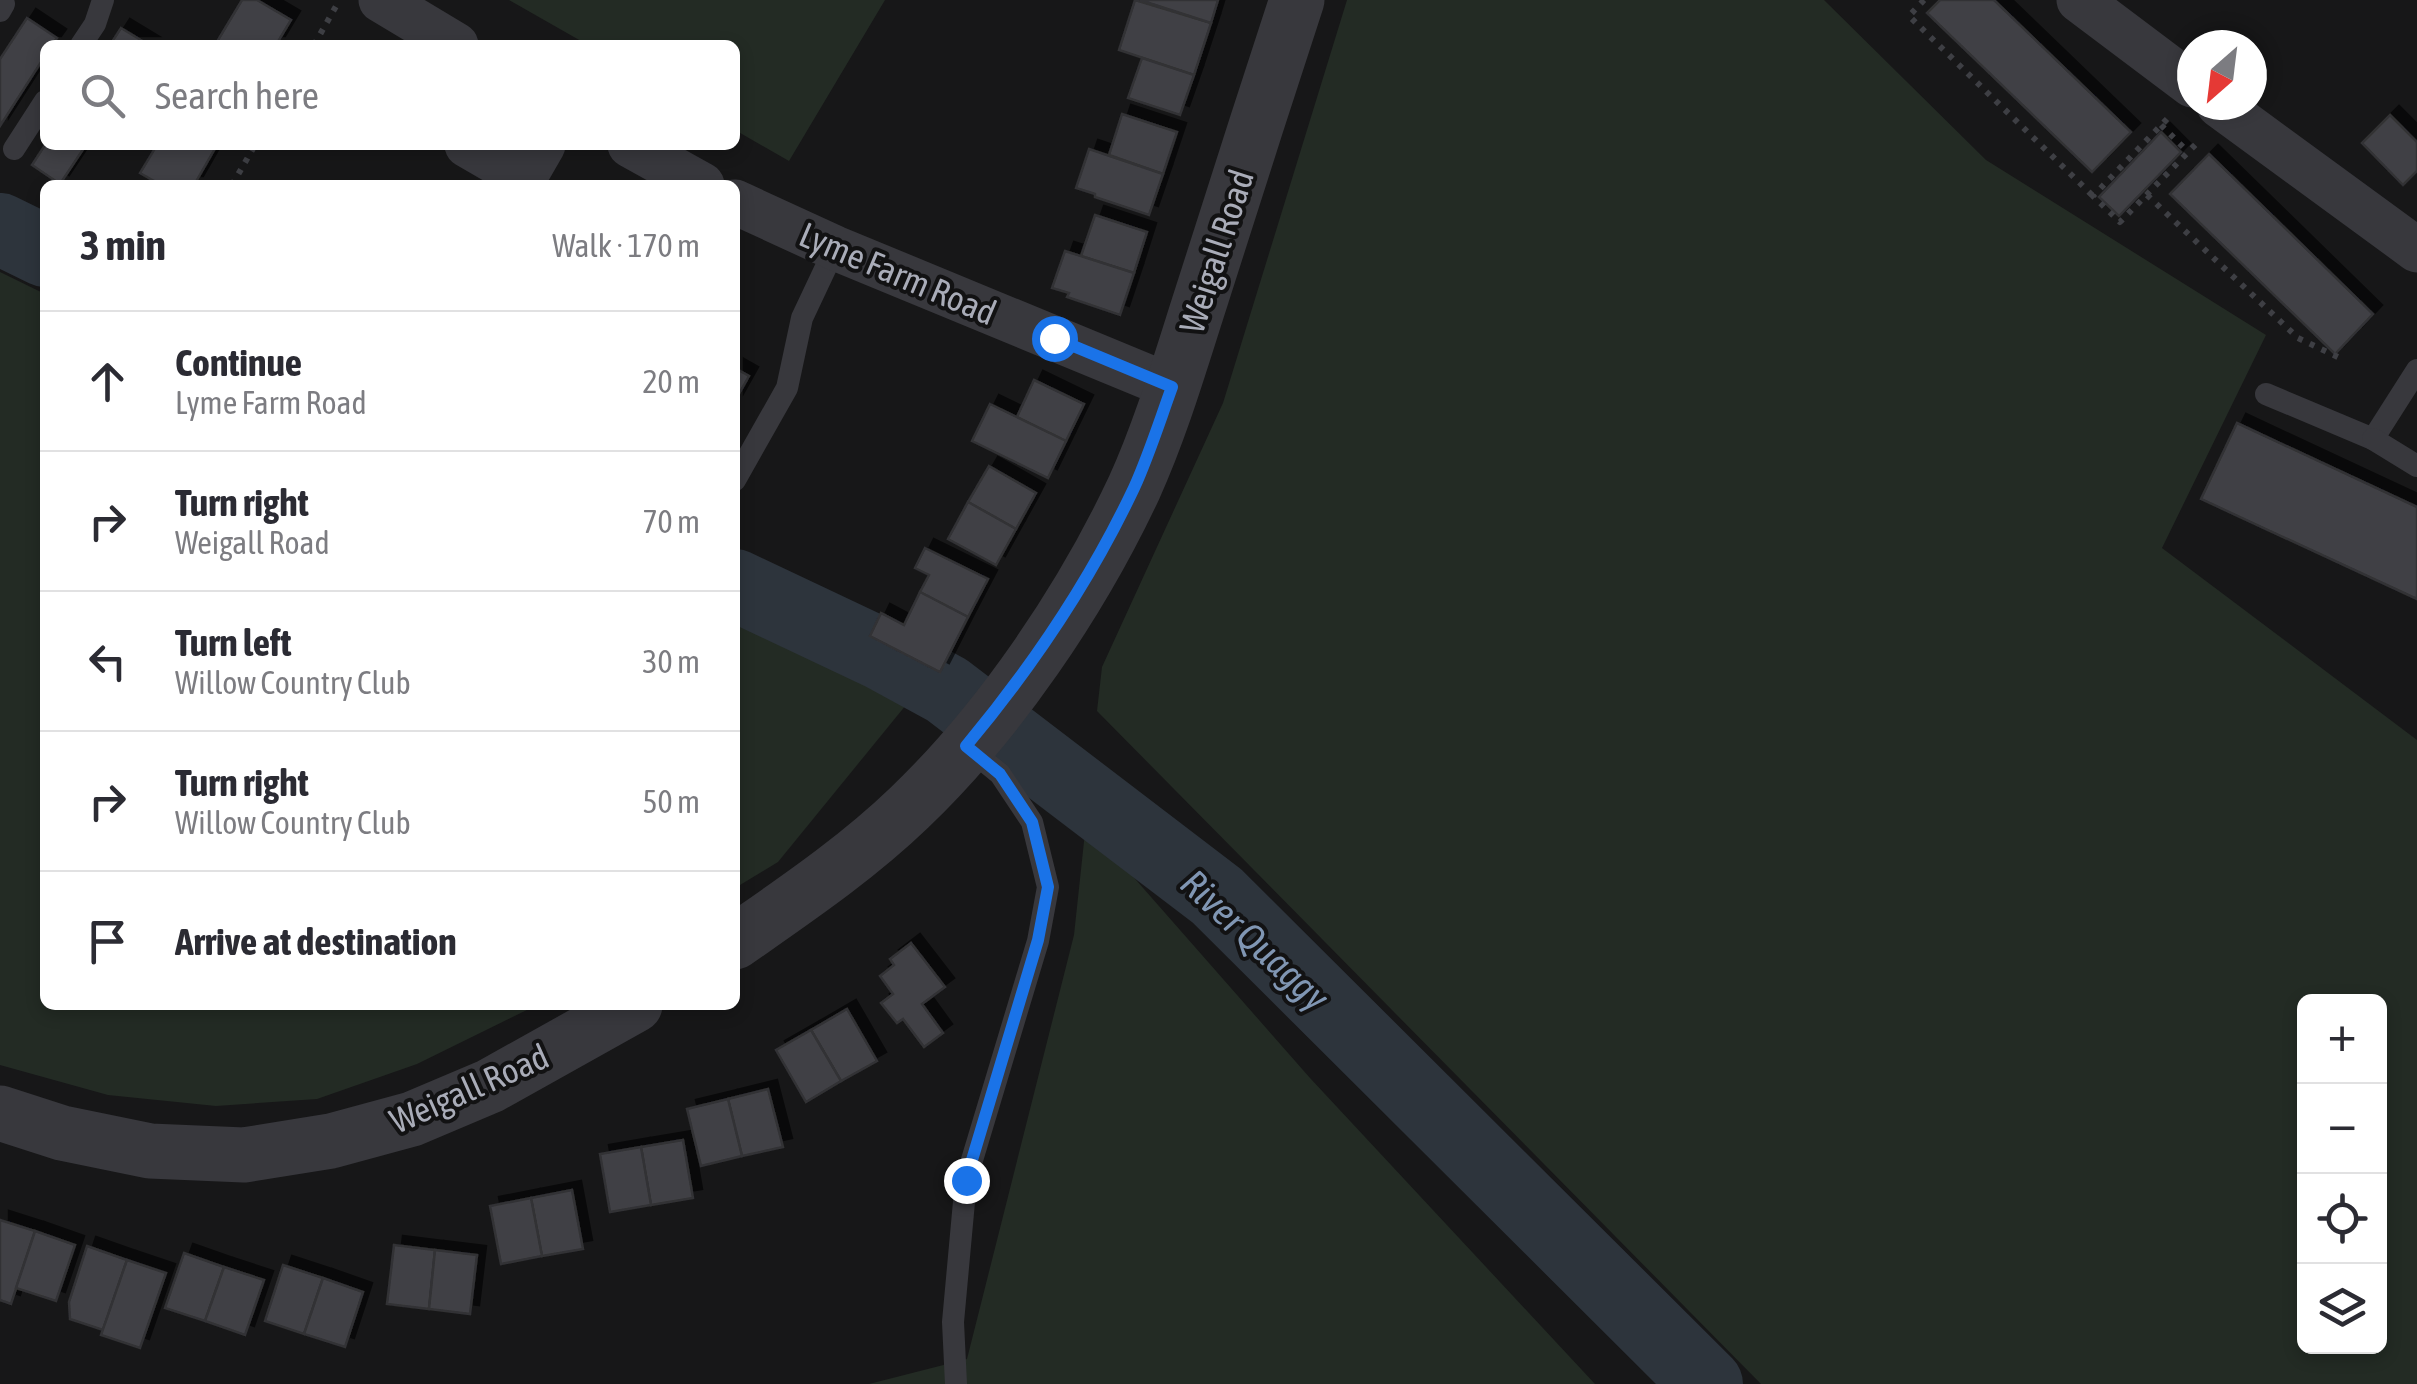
<!DOCTYPE html>
<meta charset="utf-8">
<style>
:root{--surface:#fff;--page:#f2f2f3;--text:#2b2b33;--muted:#7c7c81;--line:#e1e1e2}
body{margin:0;font-family:"Asap Condensed",sans-serif;background:var(--page);color:var(--text)}
.controls{position:absolute;right:30px;bottom:30px;display:grid;overflow:hidden;border-radius:15px;box-shadow:0 5px 15px #0003}
.controls button{width:90px;height:90px;display:grid;place-items:center;padding:0;border:0;border-bottom:2px solid var(--line);background:var(--surface);color:var(--text);font:50px sans-serif}
.compass{position:absolute;left:2177px;top:30px;width:90px;height:90px;border-radius:50%;background:var(--surface);box-shadow:0 5px 15px #0003;rotate:208deg}
.stop{position:absolute;width:30px;height:30px;margin:-22px;border:8px solid #1a73e8;border-radius:50%;background:#fff}
.stop.end{background:#1a73e8;border-color:#fff;box-shadow:0 2px 10px #0008}
.list{margin:0;padding:0;list-style:none}
h2{display:flex;justify-content:space-between;align-items:center;height:130px;margin:0;padding:0 40px;font-size:42px}
h2 small{font-size:32px;font-weight:400;color:var(--muted)}
.list li{display:grid;grid-template-columns:65px 1fr auto;gap:30px;align-items:center;box-sizing:border-box;height:140px;padding:0 40px;border-top:2px solid var(--line)}
.list b{display:block;font-size:38px;white-space:nowrap}
.list p{margin:0;font-size:32px;white-space:nowrap;color:var(--muted)}
.list em{font-size:32px;font-style:normal;color:var(--muted)}
.icon{flex:none;width:55px;height:55px;fill:none;stroke:currentColor;stroke-width:2;stroke-linecap:round;stroke-linejoin:round}
.map{position:relative;flex:none;width:2417px;height:1384px;overflow:hidden}
.search{position:absolute;background:var(--surface);box-shadow:0 5px 15px #0003;left:40px;top:40px;width:700px;height:110px;display:flex;align-items:center;gap:25px;box-sizing:border-box;padding:0 35px;border-radius:15px;color:var(--muted);font-size:38px}
.panel{position:absolute;background:var(--surface);box-shadow:0 5px 15px #0003;left:40px;top:180px;width:700px;height:830px;border-radius:15px}
.map>svg:first-child{display:block}
.green{fill:#232b24;fill-rule:evenodd}
.lines{fill:none;stroke-linecap:round;stroke-linejoin:round}
.river{stroke:#2d343c;stroke-width:72}
.building{fill:#414145;stroke:#313134;stroke-width:2.5;filter:url(#shadow)}
.path{stroke:#3e3f44;stroke-width:6;stroke-dasharray:5 8;stroke-linecap:butt}
.service{stroke:#38383d;stroke-width:22}
.minor{stroke:#38383d;stroke-width:45}
.tertiary{stroke:#38383d;stroke-width:55}
.route{stroke:#1a73e8;stroke-width:12}
.labels{text-anchor:middle;dominant-baseline:central;stroke-width:8;stroke-linejoin:round;paint-order:stroke}
.street-label{font-size:35px;fill:#a9acb8;stroke:#121213}
.water-label{font-size:38px;font-style:italic;fill:#8096b3;stroke:#121213}
</style>
<div class="map">
<svg width="2417" height="1384" viewBox="0 0 2417 1384">
<defs>
<filter id="shadow"><feDropShadow dx="9" dy="-9" stdDeviation="0" flood-color="#0009"/></filter>
</defs>
<rect width="100%" height="100%" fill="#171718"/>
<g class="green">
<path d="M509,0H885L789,161L735,130V45H588Z"/>
<path d="M1347,0H1824L1986,160L2266,335L2162,548L2417,740V1384H1761L1097,711L1102,667L1223,403ZM2304,1002H2380V1346H2304Z"/>
<path d="M0,272L45,294V1005H537L417,1064L317,1099L216,1106L108,1095L0,1065Z"/>
<path d="M735,623L906,705L778,862L735,888Z"/>
<path d="M1086,823L1310,1078L1595,1384H869L967,1359L1074,935Z"/>
</g>
<g class="lines">
<g class="river">
<path d="M0,229L45,251"/>
<path d="M735,585L881,654L947,690L1217,896L1707,1384"/>
</g>
</g>
<g class="building">
<path d="M242,0H257L291,20L276,45H215Z"/>
<path d="M1135,0L1211,23L1194,75L1119,50Z"/>
<path d="M1140,0H1218L1211,23Z"/>
<path d="M1940,0H1994L2131,132L2092,172L1927,13Z"/>
<path d="M27,18L57,38L52,45H45V56L0,126V59Z"/>
<path d="M121,28L149,45H110Z"/>
<path d="M1142,58L1194,75L1180,115L1128,98Z"/>
<path d="M1122,114L1177,132L1163,174L1109,155Z"/>
<path d="M2390,115L2417,142V171L2403,185L2362,143Z"/>
<path d="M2161,132L2181,152L2119,216L2099,197Z"/>
<path d="M45,145H86L60,184L32,165Z"/>
<path d="M157,145H217L194,185H161L140,173Z"/>
<path d="M1089,149L1163,174L1149,215L1095,197V194L1076,188Z"/>
<path d="M2209,154L2373,314L2335,354L2170,194Z"/>
<path d="M1095,215L1147,232L1134,273L1081,256Z"/>
<path d="M1065,251L1134,273L1120,315L1067,297L1069,293L1052,288Z"/>
<path d="M735,368L749,376L735,401Z"/>
<path d="M1034,380L1084,404L1066,441L1017,417Z"/>
<path d="M990,404L1066,441L1048,478L972,441Z"/>
<path d="M2237,423L2417,507V599L2201,499Z"/>
<path d="M989,466L1036,493L1016,529L968,502Z"/>
<path d="M968,502L1016,529L996,565L948,539Z"/>
<path d="M925,548L988,579L968,617L920,592L929,575L915,568Z"/>
<path d="M920,592L968,617L940,672L870,636L881,613L904,625Z"/>
<path d="M911,943L945,987L922,1004L943,1033L924,1047L903,1019L897,1023L881,1003L893,994L880,976L894,965L890,959Z"/>
<path d="M847,1009L877,1061L841,1081L811,1030Z"/>
<path d="M811,1030L841,1081L806,1102L776,1050Z"/>
<path d="M768,1089L783,1147L742,1156L728,1099Z"/>
<path d="M728,1099L742,1156L701,1166L687,1109Z"/>
<path d="M683,1140L693,1198L651,1205L641,1147Z"/>
<path d="M641,1147L651,1205L610,1212L600,1154Z"/>
<path d="M572,1190L583,1249L542,1256L531,1198Z"/>
<path d="M531,1198L542,1256L501,1264L490,1206Z"/>
<path d="M0,1220L35,1231L11,1304L0,1300Z"/>
<path d="M35,1231L75,1245L56,1301L16,1288Z"/>
<path d="M394,1245L435,1250L429,1309L387,1304Z"/>
<path d="M87,1246L127,1260L103,1330L70,1319L69,1302Z"/>
<path d="M435,1250L477,1255L470,1314L429,1309Z"/>
<path d="M184,1253L224,1267L205,1321L165,1308Z"/>
<path d="M127,1260L166,1273L140,1348L101,1335Z"/>
<path d="M283,1265L323,1278L304,1334L265,1321Z"/>
<path d="M224,1267L264,1280L245,1335L205,1321Z"/>
<path d="M323,1278L363,1292L345,1347L304,1334Z"/>
</g>
<g class="lines">
<g class="path">
<path d="M1924,0L1909,16L2093,196"/>
<path d="M314,45L339,1"/>
<path d="M2167,119L2093,196L2120,222L2199,141"/>
<path d="M2161,125L2188,152"/>
<path d="M232,185L255,145"/>
<path d="M2147,195L2298,338L2342,359"/>
</g>
<g class="service">
<path d="M0,2L4,4L0,11"/>
<path d="M81,45L95,24L103,0"/>
<path d="M14,149L45,101"/>
<path d="M2266,394L2373,439L2417,370"/>
<path d="M2373,439L2417,466"/>
<path d="M735,480L787,388L802,318L835,248"/>
<path d="M956,1384L953,1322L966,1180L1038,941L1048,887L1032,822L1000,774L966,746"/>
</g>
<g class="minor">
<path d="M381,0L456,45"/>
<path d="M2079,0L2192,85"/>
<path d="M2219,105L2417,250"/>
<path d="M467,145L524,178L543,145"/>
<path d="M630,145L702,185"/>
<path d="M735,202L835,248L1172,387"/>
</g>
<g class="tertiary">
<path d="M735,942C795,900 856,859 909,808C999,722 1081,601 1134,488C1162,426 1181,360 1202,295C1233,197 1265,98 1297,0"/>
<path d="M0,1113L62,1133L150,1151L244,1155L331,1141L412,1119L490,1086L635,1005"/>
</g>
</g>
<g class="lines">
<path class="route" d="M966,1180L1038,940L1048,887L1032,822L1000,774L966,746C1032,667 1090,581 1134,488C1149,455 1160,420 1172,387L1054,338"/>
</g>
<g class="labels">
<g class="street-label">
<text transform="translate(1216 251) rotate(-72)">Weigall Road</text>
<text transform="translate(898 273) rotate(23)">Lyme Farm Road</text>
<text transform="translate(469 1088) rotate(-24)">Weigall Road</text>
</g>
<g class="water-label">
<text transform="translate(1255 940) rotate(43)">River Quaggy</text>
</g>
</g>
</svg>
<div class="controls">
<button>+</button>
<button>−</button>
<button><svg class="icon" aria-label="locate" viewBox="0 0 24 24"><circle cx="12" cy="12" r="6"/><path d="M12 2v4M12 18v4M2 12h4M18 12h4"/></svg></button>
<button><svg class="icon" aria-label="layers" viewBox="0 0 24 24"><path d="M12 4l9 5-9 5-9-5zM3 14l9 5 9-5"/></svg></button>
</div>
<svg class="compass" viewBox="-18 -18 36 36"><path d="M0-13l5 13h-10z" fill="#e53935"/><path d="M0 13l5-13h-10z" fill="#7c7c81"/></svg>
<div class="stop" style="left:1054px;top:338px"></div>
<div class="stop end" style="left:966px;top:1180px"></div>
<div class="search"><svg class="icon" aria-label="search" viewBox="0 0 24 24"><circle cx="10" cy="10" r="6"/><path d="M15 15l6 6"/></svg>Search here</div>
<section class="panel">
<h2>3 min<small>Walk · 170 m</small></h2>
<ul class="list">
<li><svg class="icon" aria-label="ahead" viewBox="0 0 24 24"><path d="M12 20V5M6 11l6-6 6 6"/></svg><div><b>Continue</b><p>Lyme Farm Road</p></div><em>20 m</em></li>
<li><svg class="icon" aria-label="right" viewBox="0 0 24 24"><path d="M7 20v-9h11M14 6l5 5-5 5"/></svg><div><b>Turn right</b><p>Weigall Road</p></div><em>70 m</em></li>
<li><svg class="icon" aria-label="left" viewBox="0 0 24 24"><path d="M17 20v-9H6M10 6l-5 5 5 5"/></svg><div><b>Turn left</b><p>Willow Country Club</p></div><em>30 m</em></li>
<li><svg class="icon" aria-label="right" viewBox="0 0 24 24"><path d="M7 20v-9h11M14 6l5 5-5 5"/></svg><div><b>Turn right</b><p>Willow Country Club</p></div><em>50 m</em></li>
<li><svg class="icon" aria-label="arrive" viewBox="0 0 24 24"><path d="M6 21V4h12l-3 4 3 4H6"/></svg><div><b>Arrive at destination</b></div></li>
</ul>
</section>
</div>
